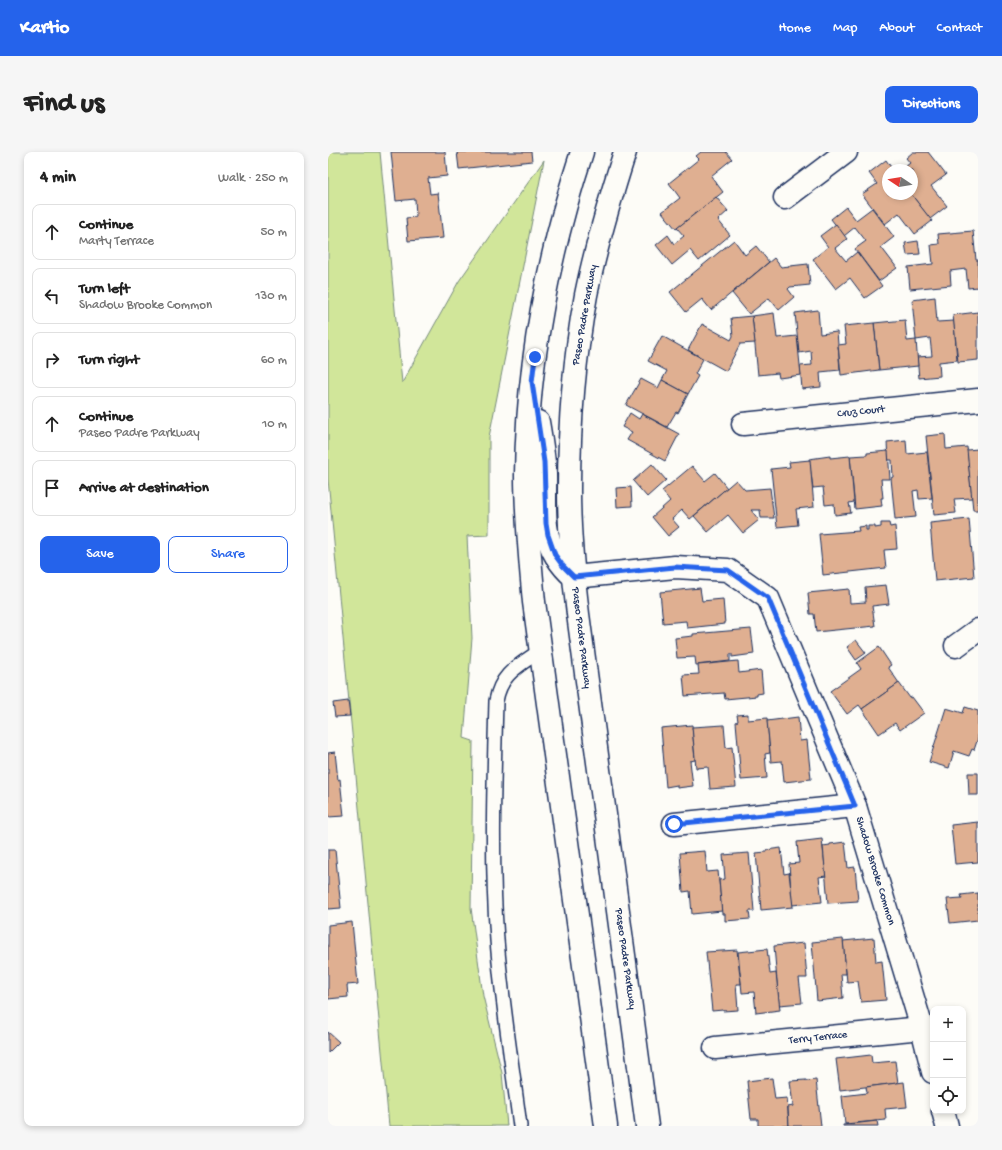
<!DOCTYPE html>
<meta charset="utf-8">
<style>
:root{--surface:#fff;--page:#f6f6f6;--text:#222;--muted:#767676;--line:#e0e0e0;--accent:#2563eb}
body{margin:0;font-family:"Gochi Hand",sans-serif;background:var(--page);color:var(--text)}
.controls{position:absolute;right:12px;bottom:12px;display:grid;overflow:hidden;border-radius:8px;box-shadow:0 2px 6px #0003}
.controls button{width:36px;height:36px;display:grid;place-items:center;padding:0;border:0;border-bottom:1px solid var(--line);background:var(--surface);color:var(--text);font:20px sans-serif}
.compass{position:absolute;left:554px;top:12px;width:36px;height:36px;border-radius:50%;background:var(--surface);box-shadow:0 2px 6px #0003;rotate:282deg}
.stop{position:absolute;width:12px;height:12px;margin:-9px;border:3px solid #2563eb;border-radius:50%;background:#fff}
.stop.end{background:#2563eb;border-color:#fff;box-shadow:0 1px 4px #0008}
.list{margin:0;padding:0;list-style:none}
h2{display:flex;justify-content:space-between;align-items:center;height:52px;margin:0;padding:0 16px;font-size:17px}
h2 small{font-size:13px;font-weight:400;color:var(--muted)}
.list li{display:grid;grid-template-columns:26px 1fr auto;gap:12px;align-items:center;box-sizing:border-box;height:56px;margin:0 8px 8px;padding:0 8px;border:1px solid var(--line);border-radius:8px}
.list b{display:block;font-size:15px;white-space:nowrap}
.list p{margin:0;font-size:13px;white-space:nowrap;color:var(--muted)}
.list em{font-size:13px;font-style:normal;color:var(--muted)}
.actions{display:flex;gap:8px;padding:12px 16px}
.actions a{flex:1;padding:9px 0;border:1px solid var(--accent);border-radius:8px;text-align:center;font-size:14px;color:var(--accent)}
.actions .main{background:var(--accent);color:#fff}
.icon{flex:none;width:22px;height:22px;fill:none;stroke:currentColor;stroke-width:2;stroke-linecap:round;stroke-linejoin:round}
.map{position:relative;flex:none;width:650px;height:974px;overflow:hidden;border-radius:8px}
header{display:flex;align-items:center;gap:24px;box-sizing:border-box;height:56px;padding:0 20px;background:var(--accent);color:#fff}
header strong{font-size:19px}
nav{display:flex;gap:22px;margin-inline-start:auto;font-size:14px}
.intro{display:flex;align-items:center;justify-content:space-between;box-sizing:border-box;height:96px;padding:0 24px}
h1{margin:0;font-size:28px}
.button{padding:10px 18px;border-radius:8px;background:var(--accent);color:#fff;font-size:14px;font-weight:700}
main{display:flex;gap:24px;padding:0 24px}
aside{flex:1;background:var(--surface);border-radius:8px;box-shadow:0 2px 6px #0003}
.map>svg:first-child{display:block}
.green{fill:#d1e69a;stroke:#768a7c}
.building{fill:#dfaf91;stroke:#1b2f5e}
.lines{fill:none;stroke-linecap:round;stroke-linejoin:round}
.lane-casing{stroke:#1b2f5e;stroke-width:16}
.street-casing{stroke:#1b2f5e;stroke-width:25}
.secondary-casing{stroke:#1b2f5e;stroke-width:25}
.lane{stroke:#fdfcf7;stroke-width:13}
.street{stroke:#fdfcf7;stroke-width:22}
.secondary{stroke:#fdfcf7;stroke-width:22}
.route{stroke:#2563eb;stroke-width:5}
.labels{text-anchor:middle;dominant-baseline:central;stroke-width:3;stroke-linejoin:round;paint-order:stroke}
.street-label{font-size:11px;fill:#1b2f5e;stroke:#fdfcf7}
</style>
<header>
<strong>Kartio</strong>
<nav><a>Home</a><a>Map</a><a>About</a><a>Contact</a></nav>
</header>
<div class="intro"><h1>Find us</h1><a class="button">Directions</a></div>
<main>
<aside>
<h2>4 min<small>Walk · 250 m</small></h2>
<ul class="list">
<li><svg class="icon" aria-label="ahead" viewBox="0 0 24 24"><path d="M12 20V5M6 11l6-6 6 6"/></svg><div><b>Continue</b><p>Marty Terrace</p></div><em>50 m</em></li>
<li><svg class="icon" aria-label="left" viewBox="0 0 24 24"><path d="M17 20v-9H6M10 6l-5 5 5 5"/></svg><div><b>Turn left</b><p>Shadow Brooke Common</p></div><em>130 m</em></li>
<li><svg class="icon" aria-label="right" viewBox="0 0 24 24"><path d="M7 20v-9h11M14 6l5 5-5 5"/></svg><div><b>Turn right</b></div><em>60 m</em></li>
<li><svg class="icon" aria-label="ahead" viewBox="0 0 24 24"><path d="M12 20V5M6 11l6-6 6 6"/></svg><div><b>Continue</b><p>Paseo Padre Parkway</p></div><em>10 m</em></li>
<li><svg class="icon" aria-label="arrive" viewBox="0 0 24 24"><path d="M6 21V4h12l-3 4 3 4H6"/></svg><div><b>Arrive at destination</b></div></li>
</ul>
<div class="actions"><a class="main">Save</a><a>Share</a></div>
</aside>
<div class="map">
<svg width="650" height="974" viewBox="0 0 650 974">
<rect width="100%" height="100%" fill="#fdfcf7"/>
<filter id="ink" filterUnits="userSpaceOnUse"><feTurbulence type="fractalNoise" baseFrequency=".025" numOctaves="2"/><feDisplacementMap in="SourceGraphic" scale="8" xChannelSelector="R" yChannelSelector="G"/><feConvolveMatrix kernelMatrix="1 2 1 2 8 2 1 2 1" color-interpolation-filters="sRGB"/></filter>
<g filter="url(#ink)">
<path class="green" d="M0,0H52L74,231L131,129L216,8L161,285V383L139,384L144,486L136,586L145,589L143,756L155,844L174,921L179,974H61L0,327Z"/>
<g class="building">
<path d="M63,0H117L119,24L100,26L102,42L110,41L115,86L80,89L78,66L88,65L87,47L68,49Z"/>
<path d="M129,0H203L204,9L131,17Z"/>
<path d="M373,0H398L404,7L383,24L395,40L348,77L334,60L352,46L341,31L371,7L368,4Z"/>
<path d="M585,0H600L618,23L603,34L619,54L602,67L583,42L584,18H573L582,11L578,6Z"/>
<path d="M558,8L565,18H560V30L558,32L560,35V42H566L568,45L572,42H583L604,69L587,82L571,61L557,72L534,42L549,32L541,21Z"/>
<path d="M388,45L400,59L390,68L402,83L371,109L362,98L344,113L328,93L340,83L346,92L356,84L349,76Z"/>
<path d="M518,55L528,68L544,56L566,85L553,95L569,116L551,129L527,97L538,89L527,75L516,84L503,67Z"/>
<path d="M508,72L519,87L507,96L518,109L529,100L554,134L537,146L522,126L508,137L485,107L500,95L492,84Z"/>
<path d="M645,79L648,108H650V135L640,136L638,117L622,119L623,133L582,137L580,115L605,112L603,93L611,92L610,82Z"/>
<path d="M406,88L417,103L428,94L441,110L383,158L374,147L358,160L342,140Z"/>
<path d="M590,89L592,102L579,103L577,91Z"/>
<path d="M446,106L453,115L480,112L482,133L462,135L460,137L466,145L451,158L441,146L421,162L404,141Z"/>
<path d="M607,145L609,170L626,169L629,208L611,210L612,224L591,226L589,205L604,204L602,186L588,188L584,148Z"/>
<path d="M490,158L492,182L509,180L512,218L492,220L493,235L474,237L472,214L484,213L483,199L471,201L467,161Z"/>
<path d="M650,160V208L630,210L625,163Z"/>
<path d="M446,161L449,186L469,184L473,223L451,226L450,221L430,223L424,164Z"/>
<path d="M424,164L427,191L412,192L398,219L360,198L374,172L403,188L405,184L403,166Z"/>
<path d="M577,168L579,189L588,188L590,214L551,218L546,171Z"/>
<path d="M546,171L551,218L513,223L510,193L518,192L516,174Z"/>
<path d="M334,184L375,207L367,222L370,224L360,242L334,228L339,219L320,209Z"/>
<path d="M313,227L330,236L334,228L360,242L350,261L348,260L339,275L298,253Z"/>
<path d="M302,261L311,267L314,262L351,282L337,309L299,288L304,280L294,275Z"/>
<path d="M617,282L618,297L639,295L644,346L626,347L628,361L606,363L598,284Z"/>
<path d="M578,288L579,302L599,300L604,346L591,347L590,338L585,339L588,365L567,367L563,326L565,325L564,308H560L559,290Z"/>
<path d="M650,297V358H645L639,298Z"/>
<path d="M560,299L562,327H553L555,346H553L554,354L527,357L522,304L539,303V301Z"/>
<path d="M502,304V306L522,304L526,350L521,351L523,361L507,363L506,352L497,353L495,335L485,336L481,307Z"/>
<path d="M482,308L486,355L468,357L470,373L449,375L443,317L462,315L461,310Z"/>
<path d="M324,312L338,328L319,345L305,329Z"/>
<path d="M364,314L377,329L387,321L399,336L362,367L354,358L344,367L351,375L340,384L324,365L342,349L334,339Z"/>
<path d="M408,328L417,338L442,336L446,366H433L432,358H423L431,368L415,381L400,363L380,380L366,364Z"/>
<path d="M303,335L304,354L289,355L288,336Z"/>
<path d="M641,367L646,425L607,429L602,371Z"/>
<path d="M553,371H561L562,375L567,374L569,397L556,398L558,416L495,423L491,382L531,379L530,375L538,374V378H540V374H547V376L553,375Z"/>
<path d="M558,433L561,452L544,454L547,474L488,480L486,462H482L480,441L521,437L522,451L538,450L537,435Z"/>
<path d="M372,436L374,449L395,447L397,472L359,476L358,469L335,471L332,440Z"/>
<path d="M423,477L426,502L404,505V502H402V509L368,513L367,505L349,506L347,486L365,484V482Z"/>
<path d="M528,488L538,501L528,508L519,495Z"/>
<path d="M551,495L563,513L560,515L571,531L534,557L531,553L519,562L502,539L533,517L529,511Z"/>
<path d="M410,509L411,521L433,518L435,541L429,542V544L397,547L396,541L357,544L355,523L371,522L370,513Z"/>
<path d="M571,531L582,546L584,545L596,561L572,578L567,571L551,582L534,557Z"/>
<path d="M20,549L22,564L7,565L5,551Z"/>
<path d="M637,555L650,559V586L646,598L644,597L641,604L626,599L621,616L601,610L618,556L635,561Z"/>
<path d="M420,562V568L439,566L442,601L437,602L439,626L413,628L408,570L410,569L409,563Z"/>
<path d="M470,565L472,589L479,588L483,627L456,630L454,609L443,610L439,569Z"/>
<path d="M364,573L367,608L362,609L365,634L349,636V633L338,635L333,576Z"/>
<path d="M396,573L398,596L404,595L408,635L382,637L380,615L368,616L364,575Z"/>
<path d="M7,600L10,628L12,627L16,664L0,665V601Z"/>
<path d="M640,621H650V643H641Z"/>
<path d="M650,670V710L627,712L623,673Z"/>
<path d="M494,687L498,724L491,725L494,750L464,753L461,712L471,711L469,690Z"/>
<path d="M517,690L520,716L527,715L530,749L500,751L495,694L502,693V692Z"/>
<path d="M453,696L456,722L461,721L465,755L433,758L428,701L438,700V698Z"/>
<path d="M0,698H7L13,756L0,757Z"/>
<path d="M377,699L379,720L390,719L394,759L364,762L362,739L355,740L352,701Z"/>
<path d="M421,701L426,759H421L422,767L397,769V762H394L391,728L397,727L395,703Z"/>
<path d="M650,741V768L622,771L619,747L634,746L633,743Z"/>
<path d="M24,770L30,832L19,833L20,845L0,847V773Z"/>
<path d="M546,786L548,810L554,809L558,848L533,850L530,829L519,830L515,789Z"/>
<path d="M515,787L518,822H513L515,846L489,849L484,790Z"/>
<path d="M476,791L479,826H471L474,851L451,853L446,794Z"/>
<path d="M439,797L442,822L448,821L452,858L428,861L426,840L414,841L410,800Z"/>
<path d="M409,798L413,832H408L410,858L395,859V858L384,859L378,800Z"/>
<path d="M0,880L11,890L0,901Z"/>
<path d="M543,903L544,911L567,909L570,931L512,938L508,907Z"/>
<path d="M444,926L447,947L459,946L461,974H430V967H423L419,929Z"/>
<path d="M478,928V929L488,928L493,974H461L460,955L465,954L462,929Z"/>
<path d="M576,930L579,955L557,957L558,968L517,972L514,944L539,941L538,935Z"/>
<path d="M549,969L550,974H515V973Z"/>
</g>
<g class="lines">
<g class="lane-casing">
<path id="lane" d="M192,974C184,912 174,850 169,788C163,708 166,629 168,549C173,521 191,514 213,498"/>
</g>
<g class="street-casing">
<g id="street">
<path d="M457,46L518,0"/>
<path d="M415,272L650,248"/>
<path d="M246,425L347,415L400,418L440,446L527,654L594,876L605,920"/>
<path d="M628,494L650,478"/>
<path d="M346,672L527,654"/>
<path d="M387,896L594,876"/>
<path d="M615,959L619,974"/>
</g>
</g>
<g class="secondary-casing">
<g id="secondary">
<path d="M254,0C220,104 199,214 198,323C198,366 202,408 206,450L278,974"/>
<path d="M297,0C282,47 268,94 258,143C246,207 241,273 241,338C241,379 245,421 250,462L319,974"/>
<path d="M210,270C213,288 216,305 217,322C218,349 213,380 228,404C233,412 239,419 246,425"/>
</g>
</g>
<use href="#lane" class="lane"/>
<use href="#street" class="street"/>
<use href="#secondary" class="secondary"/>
</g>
</g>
<g class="lines" filter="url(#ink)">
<path class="route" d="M207,205L204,230L216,310L218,371L220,383L227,403L235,414L246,425L347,415L400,418L440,446L527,654L346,672"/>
</g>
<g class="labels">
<g class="street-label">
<text transform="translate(257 163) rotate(-80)">Paseo Padre Parkway</text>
<text transform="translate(533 260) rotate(-6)">Cruz Court</text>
<text transform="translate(253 486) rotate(83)">Paseo Padre Parkway</text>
<text transform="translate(547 719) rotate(73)">Shadow Brooke Common</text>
<text transform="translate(297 807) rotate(82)">Paseo Padre Parkway</text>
<text transform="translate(490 886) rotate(-6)">Terry Terrace</text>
</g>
</g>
</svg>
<div class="controls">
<button>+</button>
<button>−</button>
<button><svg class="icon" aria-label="locate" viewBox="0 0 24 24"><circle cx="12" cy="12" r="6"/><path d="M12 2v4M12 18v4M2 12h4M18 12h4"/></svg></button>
</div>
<svg class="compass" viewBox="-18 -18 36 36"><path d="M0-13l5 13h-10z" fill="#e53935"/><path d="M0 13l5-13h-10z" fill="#767676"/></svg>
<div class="stop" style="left:346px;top:672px"></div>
<div class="stop end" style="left:207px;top:205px"></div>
</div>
</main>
